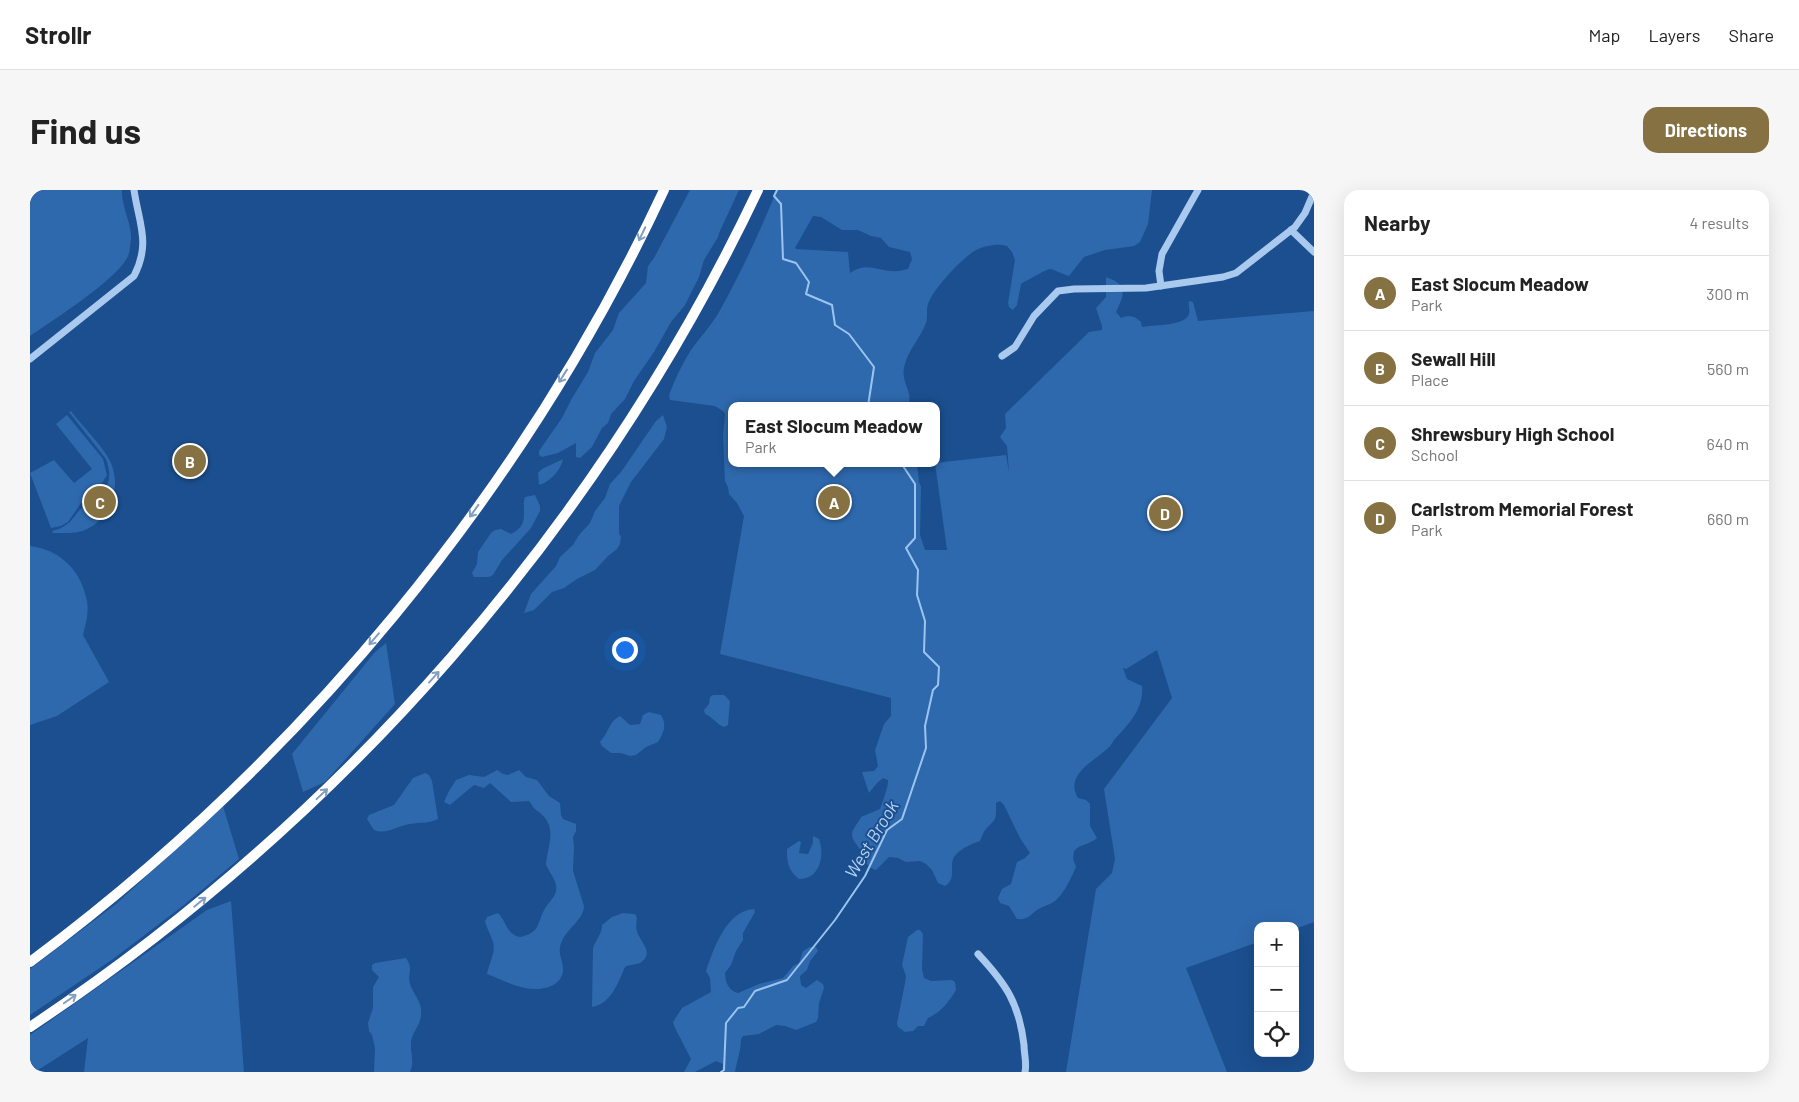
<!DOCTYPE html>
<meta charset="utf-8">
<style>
:root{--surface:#fff;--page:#f6f6f6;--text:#222;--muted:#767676;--line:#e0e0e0;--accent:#857141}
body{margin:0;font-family:Barlow,sans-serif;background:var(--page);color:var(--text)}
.controls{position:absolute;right:15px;bottom:15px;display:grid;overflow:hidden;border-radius:10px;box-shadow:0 5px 20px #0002}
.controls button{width:45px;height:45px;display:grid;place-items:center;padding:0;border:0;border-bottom:1px solid var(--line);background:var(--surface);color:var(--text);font:25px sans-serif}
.you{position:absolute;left:594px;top:459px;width:18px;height:18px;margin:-12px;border:4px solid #fff;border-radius:50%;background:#1a73e8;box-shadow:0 0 0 8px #1a73e833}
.badge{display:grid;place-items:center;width:32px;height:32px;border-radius:50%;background:var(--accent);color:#fff;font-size:16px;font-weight:700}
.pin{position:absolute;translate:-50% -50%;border:2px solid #fff;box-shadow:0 1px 5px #0006}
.popup{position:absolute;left:698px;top:212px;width:212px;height:65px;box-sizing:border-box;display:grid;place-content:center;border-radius:10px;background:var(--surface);filter:drop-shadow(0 1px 4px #0005);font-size:16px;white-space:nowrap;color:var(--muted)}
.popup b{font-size:19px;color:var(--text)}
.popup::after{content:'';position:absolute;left:50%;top:100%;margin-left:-10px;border:10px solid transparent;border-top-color:var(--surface)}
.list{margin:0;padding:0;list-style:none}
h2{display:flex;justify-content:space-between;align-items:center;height:65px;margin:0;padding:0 20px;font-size:21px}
h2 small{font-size:16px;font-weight:400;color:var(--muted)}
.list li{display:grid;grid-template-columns:32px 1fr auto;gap:15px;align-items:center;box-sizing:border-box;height:75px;padding:0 20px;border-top:1px solid var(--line)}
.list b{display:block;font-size:19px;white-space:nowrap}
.list p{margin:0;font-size:16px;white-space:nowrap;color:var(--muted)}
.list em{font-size:16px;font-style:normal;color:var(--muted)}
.icon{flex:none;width:28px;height:28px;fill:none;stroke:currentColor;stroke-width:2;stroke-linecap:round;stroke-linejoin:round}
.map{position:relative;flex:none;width:1284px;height:882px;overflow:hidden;border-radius:15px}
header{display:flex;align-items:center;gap:30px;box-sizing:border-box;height:70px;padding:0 25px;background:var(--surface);border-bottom:1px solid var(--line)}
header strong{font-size:24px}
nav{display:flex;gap:28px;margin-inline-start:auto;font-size:18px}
.intro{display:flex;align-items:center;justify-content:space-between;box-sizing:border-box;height:120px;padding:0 30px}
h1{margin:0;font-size:35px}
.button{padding:12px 22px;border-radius:15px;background:var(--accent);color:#fff;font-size:18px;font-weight:700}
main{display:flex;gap:30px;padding:0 30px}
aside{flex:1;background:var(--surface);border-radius:15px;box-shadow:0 5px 20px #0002}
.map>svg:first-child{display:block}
.green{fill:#2e69ad;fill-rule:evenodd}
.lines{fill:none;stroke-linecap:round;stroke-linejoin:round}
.stream{stroke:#9cc4f0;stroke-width:2}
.minor{stroke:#a9c9ee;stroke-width:7}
.highway{stroke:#fff;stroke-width:10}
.oneway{stroke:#829ec1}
.labels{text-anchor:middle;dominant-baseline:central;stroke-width:4;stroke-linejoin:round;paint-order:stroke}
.water-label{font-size:18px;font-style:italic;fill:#b5d3f5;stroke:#1b4f8f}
</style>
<header>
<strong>Strollr</strong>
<nav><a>Map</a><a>Layers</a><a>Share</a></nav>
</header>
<div class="intro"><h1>Find us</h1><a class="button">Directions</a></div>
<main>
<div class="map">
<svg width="1284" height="882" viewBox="0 0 1284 882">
<rect width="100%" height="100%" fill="#1b4f8f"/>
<g class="green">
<path d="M0,0H92C91,16 102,34 101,49C100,55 100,64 97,68C86,90 22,131 0,146Z"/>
<path d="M660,0H709L689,43L688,47L674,70L669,87L655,115L641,132L624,162L604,191L595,209L581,224L578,233L572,238L562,257L550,268L546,267V253L528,263L512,267L509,265V261L532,228L541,210L558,182L565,163L583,140L589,123L616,93L618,76L624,68Z"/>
<path d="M747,0H1122L1118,34L1110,52L1104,56L1075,60L1054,67L1039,86C1032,84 1026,80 1020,79C1017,79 994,92 991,94L987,115L983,120L979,117L978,113L985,70L982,62L977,56C968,53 954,56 946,60C932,68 903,99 898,114C896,120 898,127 896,133C890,149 877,161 874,178C872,188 877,195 879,204C880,208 879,212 879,216H702V273H887L889,292L891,297L890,345L895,360H917L905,273L976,265L979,282L977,256L970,247L976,238L975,224L1059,142L1072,140V136L1066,118L1076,107V87C1099,95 1094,105 1086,122L1091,128C1099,124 1105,126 1111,132L1112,137C1123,135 1152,136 1158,126C1161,122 1158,116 1159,111L1163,112L1168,131L1284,121V732L1265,739V736H1228V752L1156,778L1197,882H1036L1066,699L1082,683L1085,669L1074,599L1142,508L1127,460L1096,479L1093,478L1097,489L1112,496C1114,519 1099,534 1084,550C1082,553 1080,557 1077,559C1064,571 1034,585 1048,608L1056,610L1060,614V636L1067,648C1061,654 1050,654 1044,661L1043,669L1046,677C1041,688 1035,702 1025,711C1020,715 1013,716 1007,720C1000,725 998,730 987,729L979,716L970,713L968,708L972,699L981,694L987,672L995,668L1000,663L990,648L974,615L970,611L966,613C966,630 967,628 956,639C953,642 952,647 950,651C941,654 927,660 923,669C920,679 926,689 915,696L908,693L902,680L896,674L890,671L876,672L868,668L859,667L846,680C835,677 835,667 829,658C826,653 822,650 822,644C822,639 829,632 831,627L850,619C852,613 859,595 858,590L853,588L847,593L839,603L832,582L844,581L848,576L845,560L854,534L861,526V508L690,464L714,326L707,313L699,304L698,297L695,291L693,245L695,224L693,221L685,216L640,210L639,205C645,189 652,174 661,160C670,147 681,136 689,122C711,83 730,41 747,0ZM783,26L791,27L812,40H828L841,46L851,48L859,57L880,62L882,69L878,79C873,80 867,82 862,81C845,80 836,72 820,83L818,62L766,59L765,58Z"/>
<path d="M41,221C52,236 74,257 81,273C91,298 82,327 57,339C47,344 35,343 23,343L22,341C42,336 42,327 55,314C60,309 67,307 72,302C82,293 80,280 76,269L39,222Z"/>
<path d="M37,225L73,269L77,285L67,301L51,313L38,332L31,336L21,338L0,283L24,270L44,293L62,279L26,234Z"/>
<path d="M633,225L637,237L634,249L601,292L589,316V343L591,347L590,354L587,359L578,366L565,380L547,389L534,398L522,402L504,420L494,423L501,404L526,376L530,367L543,355L549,345L560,333L565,321L575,308L580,294L591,282L626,231Z"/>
<path d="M533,269C531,280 520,292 509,295L508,283L512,279Z"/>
<path d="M505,305L510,316V321L501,338L472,370L463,385L459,387H444L442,383L447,374L448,362L461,343L465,340L471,339L481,344C498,336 493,325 494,310L495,307Z"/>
<path d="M0,356C28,359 50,379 56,407C60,420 56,433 53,445L79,492L27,526L0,535Z"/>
<path d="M356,453L365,514L295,592L273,602L262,564L345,462Z"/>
<path d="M683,505H694L700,511L698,535L694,537C686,534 683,527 675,524L674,520L679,514L680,507Z"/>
<path d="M619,522L631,525C637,535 634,542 628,552L616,557L606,565L600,566L591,563H581L572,556L570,552C579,542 579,531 590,526L600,535L610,534L613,525Z"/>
<path d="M467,580L473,584L478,585L489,580L496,587L507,590L519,606L530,613L531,625L533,629L546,634V641L543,647L544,657L543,681L554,716C554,729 537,739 532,751C526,764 534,770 533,782C532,788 527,794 521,796C499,805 478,792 457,784C459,773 466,763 463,752C461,745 457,739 455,732L457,727L468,723C477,732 476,744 490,747C510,743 507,734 514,720C519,711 528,706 526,695C525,688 518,681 516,674C518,653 529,635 506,620C503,618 502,614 499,611L481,612L460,593L454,598L444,595L420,615L414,612L419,601L426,590L439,585L454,587Z"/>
<path d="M395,583L399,585L402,591L408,629C399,634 389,632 380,634C367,636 357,645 344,640L337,629L339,625L364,615L383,588Z"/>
<path d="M193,616L209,669L154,715L83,769L0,825V779L86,714Z"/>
<path d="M783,646L789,649C795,666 790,689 769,689C758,680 757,673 757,659L769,651L771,652L769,663L778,664L783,653Z"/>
<path d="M201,711L214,882H54L58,848L5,882H0V845L177,720Z"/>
<path d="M724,719L725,722L713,743V750L706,761L701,775L695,783C695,792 699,801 708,803L729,794L753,788L763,776L769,773L773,761L780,757H786L788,761L780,771L777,780L770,786L771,795L776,798L787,790L793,794L794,798L789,813L788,828L786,832L766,840L755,836L746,835L729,844L713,846L711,849C711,861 707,870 705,882H692L693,874L686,871L665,882H654L661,869L645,838L643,832L652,818L681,802L680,788L676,781C684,758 696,721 724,719Z"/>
<path d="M593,723L604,724L606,725C608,731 605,736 607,741C609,751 626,763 610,773C606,775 600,774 595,777C588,793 581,814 562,817L563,758C566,749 572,744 572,735L582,727Z"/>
<path d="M887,740H890L893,744L892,779L894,788L901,791L922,790L925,792L926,800C919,812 910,823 898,828L894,836H888L883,841L875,842L868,837L867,833L875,793L876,786L872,775L878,747Z"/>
<path d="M376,768C384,780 377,783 380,794C384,806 393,812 391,826C390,836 382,842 381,852C380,863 385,871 380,882H344L345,858L342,845L339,841L338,833L343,818V797L349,787L342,780V775L345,773Z"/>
</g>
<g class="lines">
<g class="stream">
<path d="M747,0L744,6L751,14L753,69L766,73L779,92L776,104L802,115L805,135L819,144L844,177L838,216"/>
<path d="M691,882L694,880L696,833L708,818L714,817L725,801L757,790L805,730L835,686L857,640L872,629L896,558L895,536L903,500L908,495L909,477L894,462L895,431L887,405L888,380L876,358L885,348V294L871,273"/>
</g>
<g class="minor">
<path d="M1261,40L1284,62"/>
<path d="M1131,96L1129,81L1132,64L1168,0"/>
<path d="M972,166L985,157L1004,126L1028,101L1044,99L1116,98L1193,87L1206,83L1265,37L1275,23L1284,2"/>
<path d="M0,169L104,86C121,53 109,34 104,0"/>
<path d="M948,764C976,794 989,813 994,855C994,864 997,873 995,882"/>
</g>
<g class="highway">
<path d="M0,772C269,572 492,304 634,0"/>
<path d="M0,837C313,629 567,339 728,0"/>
</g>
</g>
<defs><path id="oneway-shaft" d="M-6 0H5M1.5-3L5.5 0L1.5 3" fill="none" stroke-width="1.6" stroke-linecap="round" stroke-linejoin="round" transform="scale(1.25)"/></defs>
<g class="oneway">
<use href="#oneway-shaft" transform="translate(612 44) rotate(116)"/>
<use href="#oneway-shaft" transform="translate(533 186) rotate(122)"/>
<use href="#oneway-shaft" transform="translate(444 321) rotate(126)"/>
<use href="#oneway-shaft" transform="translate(344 449) rotate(131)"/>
<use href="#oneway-shaft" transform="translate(404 487) rotate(-48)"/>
<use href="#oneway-shaft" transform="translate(292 604) rotate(-43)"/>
<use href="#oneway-shaft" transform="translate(170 712) rotate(-39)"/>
<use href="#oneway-shaft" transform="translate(40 809) rotate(-35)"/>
</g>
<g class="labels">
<g class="water-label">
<text transform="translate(841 649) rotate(-59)">West Brook</text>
</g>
</g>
</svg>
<div class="controls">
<button>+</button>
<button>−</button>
<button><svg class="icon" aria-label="locate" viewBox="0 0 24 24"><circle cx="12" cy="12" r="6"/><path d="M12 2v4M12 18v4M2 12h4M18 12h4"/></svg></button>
</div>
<div class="you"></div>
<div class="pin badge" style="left:804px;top:312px">A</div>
<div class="popup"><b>East Slocum Meadow</b>Park</div>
<div class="pin badge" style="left:160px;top:271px">B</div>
<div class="pin badge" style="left:70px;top:312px">C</div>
<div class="pin badge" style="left:1135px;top:323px">D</div>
</div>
<aside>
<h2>Nearby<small>4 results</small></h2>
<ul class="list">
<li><span class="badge">A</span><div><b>East Slocum Meadow</b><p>Park</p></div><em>300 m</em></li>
<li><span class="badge">B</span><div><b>Sewall Hill</b><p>Place</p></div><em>560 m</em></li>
<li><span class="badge">C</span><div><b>Shrewsbury High School</b><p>School</p></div><em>640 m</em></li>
<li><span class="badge">D</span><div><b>Carlstrom Memorial Forest</b><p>Park</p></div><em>660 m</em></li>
</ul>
</aside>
</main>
